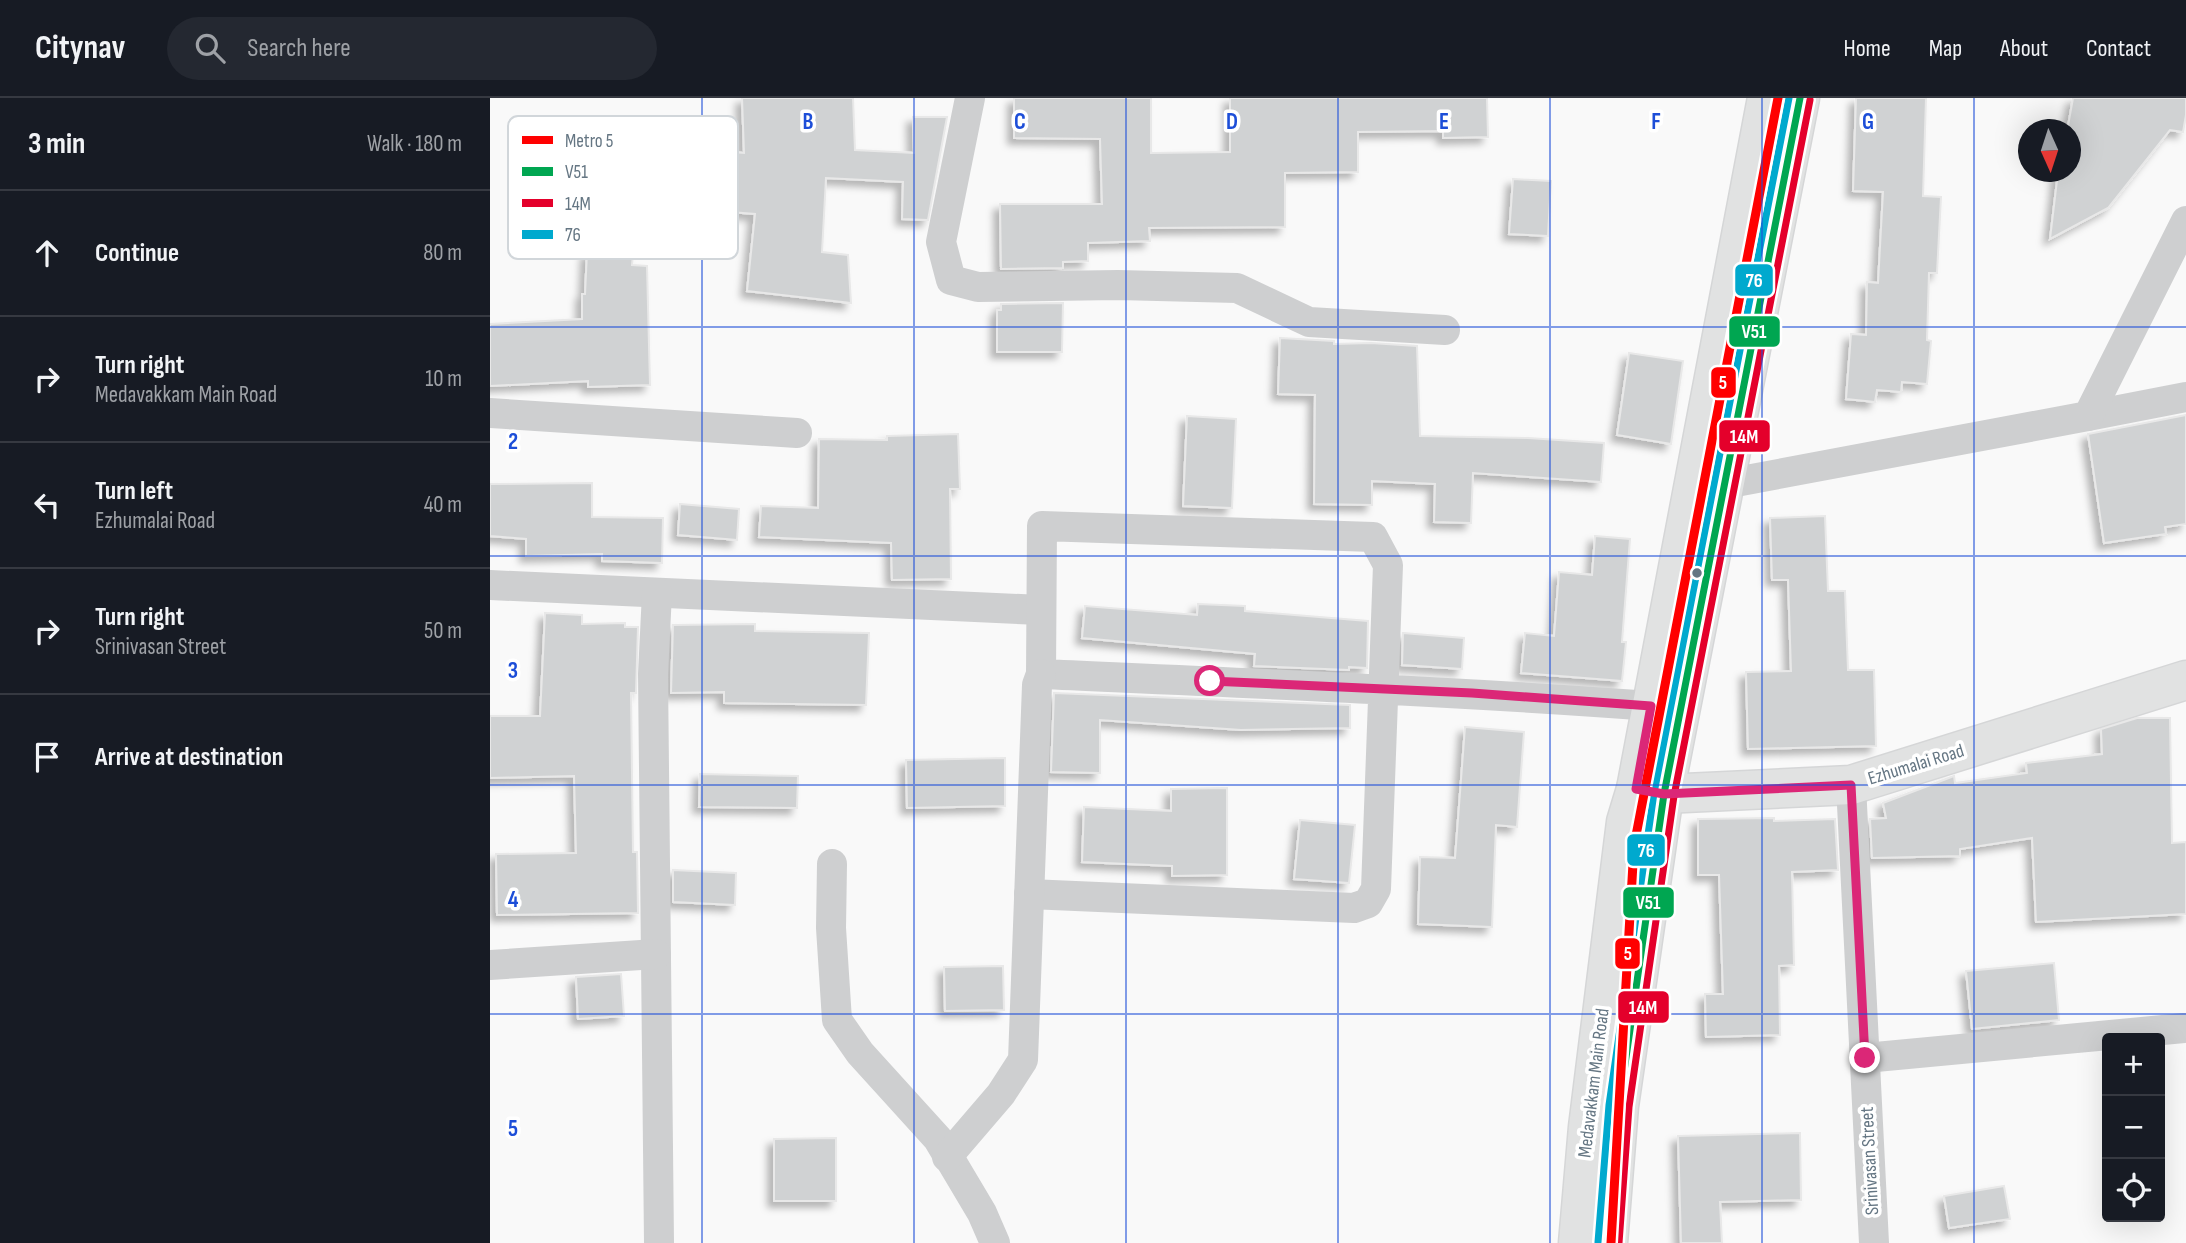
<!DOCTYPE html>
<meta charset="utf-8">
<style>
:root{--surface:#171b24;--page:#242831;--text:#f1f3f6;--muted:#9ea1a6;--line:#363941}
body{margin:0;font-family:"Sofia Sans Condensed",sans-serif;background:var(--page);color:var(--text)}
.controls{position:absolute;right:21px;bottom:21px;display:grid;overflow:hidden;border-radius:7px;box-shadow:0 7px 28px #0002}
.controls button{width:63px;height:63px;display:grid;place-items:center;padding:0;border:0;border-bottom:2px solid var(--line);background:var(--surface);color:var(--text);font:35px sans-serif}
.compass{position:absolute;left:1528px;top:21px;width:63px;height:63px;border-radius:50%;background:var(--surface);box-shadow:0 7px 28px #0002;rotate:177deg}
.stop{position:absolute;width:21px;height:21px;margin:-16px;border:5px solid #db2777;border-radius:50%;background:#fff}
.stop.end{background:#db2777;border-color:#fff;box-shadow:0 2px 7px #0008}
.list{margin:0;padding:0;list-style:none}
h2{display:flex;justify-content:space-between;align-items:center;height:91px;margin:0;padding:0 28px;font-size:30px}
h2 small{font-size:23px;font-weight:400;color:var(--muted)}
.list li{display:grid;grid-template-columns:46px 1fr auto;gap:21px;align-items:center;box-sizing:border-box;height:126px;padding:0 28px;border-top:2px solid var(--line)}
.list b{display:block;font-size:26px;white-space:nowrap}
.list p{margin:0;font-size:23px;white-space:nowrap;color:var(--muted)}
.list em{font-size:23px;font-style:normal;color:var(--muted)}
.icon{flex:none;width:38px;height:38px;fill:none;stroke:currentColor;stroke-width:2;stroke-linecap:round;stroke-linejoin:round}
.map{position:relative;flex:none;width:1696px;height:1145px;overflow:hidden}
header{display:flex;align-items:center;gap:42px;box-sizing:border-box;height:98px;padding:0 35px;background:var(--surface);border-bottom:2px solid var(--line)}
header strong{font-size:33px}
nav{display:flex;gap:38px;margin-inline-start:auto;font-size:24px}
.search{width:490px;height:63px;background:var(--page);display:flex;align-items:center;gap:18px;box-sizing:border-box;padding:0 24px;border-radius:38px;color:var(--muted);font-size:26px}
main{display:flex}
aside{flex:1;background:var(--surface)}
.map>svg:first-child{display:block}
.building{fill:#d0d2d3;stroke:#e8e8e8;stroke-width:2;filter:url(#shadow)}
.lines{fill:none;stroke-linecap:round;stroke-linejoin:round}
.secondary-casing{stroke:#d5d6d7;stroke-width:41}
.primary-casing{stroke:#d5d6d7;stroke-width:41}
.street{stroke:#cecfd0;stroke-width:30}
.secondary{stroke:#e1e2e2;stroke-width:38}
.primary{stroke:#e1e2e2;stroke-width:38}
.bus-1-casing{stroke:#fff;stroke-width:12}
.bus-2-casing{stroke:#fff;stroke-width:12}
.bus-3-casing{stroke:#fff;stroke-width:12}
.bus-1{stroke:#00a651;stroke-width:7}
.bus-2{stroke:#e4002b;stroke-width:7}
.bus-3{stroke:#00a9ce;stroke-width:7}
.metro-1-casing{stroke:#fff;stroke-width:14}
.metro-1{stroke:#f00;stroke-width:9}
.route{stroke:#db2777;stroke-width:9}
.grid{fill:none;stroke:#1d4ed8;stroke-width:2;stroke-opacity:0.55}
.bus-dot{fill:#657683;stroke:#fff;stroke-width:2.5}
.labels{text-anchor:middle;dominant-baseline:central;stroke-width:7;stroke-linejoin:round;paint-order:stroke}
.street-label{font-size:19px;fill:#657683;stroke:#fff}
.key{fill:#fff;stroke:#d1d6da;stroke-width:2}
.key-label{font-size:19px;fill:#657683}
.grid-label{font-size:23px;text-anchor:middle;font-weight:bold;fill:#1d4ed8;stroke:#fff;stroke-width:7;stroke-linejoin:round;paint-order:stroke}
.line-badge{stroke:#fff;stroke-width:2.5}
.badge-label{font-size:19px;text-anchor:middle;font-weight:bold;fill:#fff}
</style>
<header>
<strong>Citynav</strong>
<div class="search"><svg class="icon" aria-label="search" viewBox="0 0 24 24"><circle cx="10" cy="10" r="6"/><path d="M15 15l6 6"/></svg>Search here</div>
<nav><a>Home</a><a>Map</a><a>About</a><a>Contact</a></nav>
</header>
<main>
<aside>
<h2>3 min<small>Walk · 180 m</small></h2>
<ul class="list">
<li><svg class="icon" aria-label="ahead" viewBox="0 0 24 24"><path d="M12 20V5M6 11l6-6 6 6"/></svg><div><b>Continue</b></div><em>80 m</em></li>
<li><svg class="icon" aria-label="right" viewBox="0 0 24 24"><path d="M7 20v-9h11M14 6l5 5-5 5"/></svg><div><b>Turn right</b><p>Medavakkam Main Road</p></div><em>10 m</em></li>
<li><svg class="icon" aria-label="left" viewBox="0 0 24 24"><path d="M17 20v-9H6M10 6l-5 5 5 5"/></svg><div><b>Turn left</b><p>Ezhumalai Road</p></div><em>40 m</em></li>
<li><svg class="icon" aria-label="right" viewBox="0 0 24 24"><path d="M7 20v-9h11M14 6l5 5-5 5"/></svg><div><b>Turn right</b><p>Srinivasan Street</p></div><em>50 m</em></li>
<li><svg class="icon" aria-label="arrive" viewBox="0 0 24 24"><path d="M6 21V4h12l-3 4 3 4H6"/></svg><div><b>Arrive at destination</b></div></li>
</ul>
</aside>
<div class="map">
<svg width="1696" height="1145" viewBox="0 0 1696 1145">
<defs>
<filter id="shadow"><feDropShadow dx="-6" dy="6" stdDeviation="3.5" flood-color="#0004"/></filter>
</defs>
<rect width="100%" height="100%" fill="#f9f9f9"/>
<g class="building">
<path d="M252,0H363L365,52L424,55L423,19H457L438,122L412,121L413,84L336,80L332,154L358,157L361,205L257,193L265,116L201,111L205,51L254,55Z"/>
<path d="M524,0H661V55L740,54V0H997L998,39L953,40V33L868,34V74L795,75V129L659,130L660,143L598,145V163L573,164V170L511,171L510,106H612L610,41L524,40Z"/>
<path d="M1366,0H1436L1433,98L1451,99L1447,175H1439L1437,242L1441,243L1437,286L1412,284L1411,294L1387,292L1385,304L1356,301L1361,236L1376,237L1377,184L1388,185L1393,94L1363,93Z"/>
<path d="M1583,0H1696V17L1693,34L1680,32L1618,110L1560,141L1568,74H1580V32H1573L1574,27L1578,28Z"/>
<path d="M1023,81L1061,83L1058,138L1019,136Z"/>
<path d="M97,154L143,156L142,167L157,168L160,287L98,289V283L0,288V226L92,221V196H95Z"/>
<path d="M573,205L572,254H507V212H511V206Z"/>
<path d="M790,240L844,243V246L881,245L927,248L930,338L1038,340L1114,345L1111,384L983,375L981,425L944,424L945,386L882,383V407L824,406L825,297L788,296Z"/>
<path d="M1139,255L1193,263L1181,346L1127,337Z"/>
<path d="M1696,317V426L1675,429L1676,436L1614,445L1598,336Z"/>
<path d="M697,318L746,321L742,410L693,408Z"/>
<path d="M468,336L470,391H460L461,481L402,482L401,445L269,439L271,408L328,410L329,341L397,342V338Z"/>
<path d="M102,385V419L173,420L172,465L112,463V456L36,458V441L0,438V386Z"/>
<path d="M190,406L249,411L247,442L188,437Z"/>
<path d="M1335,418L1338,493H1355L1358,572H1384L1386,648L1258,651L1256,574L1301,573L1298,482H1282L1280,420Z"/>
<path d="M1105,438L1140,441L1132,544H1136L1132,583L1031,575L1035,535L1064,538L1069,474L1102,477Z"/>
<path d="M708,506L755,508V513L878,523L877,570L859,569V572L764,568L765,556L592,540L595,508L707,517Z"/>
<path d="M55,515L92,517V526L135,525V529H148L146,595H141L143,754H147L148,815L7,817L6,756L86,755L84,678L0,680V618H50Z"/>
<path d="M265,526V533L379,535L376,607L234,605V594L181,595L183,527Z"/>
<path d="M913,535L974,540L972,571L912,567Z"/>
<path d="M564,595L860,607V630L751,632L610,622V675L561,674Z"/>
<path d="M1647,620H1680L1682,745L1696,744V816L1546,824L1542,740L1470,751V758L1382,760L1380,721L1396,720L1393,705L1464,678L1465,685L1537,675L1536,665L1612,656L1611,631Z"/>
<path d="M975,629L1034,634L1027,729L1006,727L1002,829L928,826L930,759L965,760Z"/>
<path d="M515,660V708L417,710L416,662Z"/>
<path d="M210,676L308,678L307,710L209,709Z"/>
<path d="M737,690V777L682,778V768L592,764L594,709L681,713V691Z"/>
<path d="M1284,720V723L1345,721L1348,772L1302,774L1304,867L1289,868L1290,937L1216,939L1215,896H1233L1229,777H1208V721Z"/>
<path d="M810,722L865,727L859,785L804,781Z"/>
<path d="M183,772L246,775L245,807L183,804Z"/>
<path d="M1564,865L1569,922L1482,931L1476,873Z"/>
<path d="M513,868L514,912L455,913L454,869Z"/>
<path d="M131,876L134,918L88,921L86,879Z"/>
<path d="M1310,1035L1311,1102L1230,1104L1232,1145H1191L1188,1038Z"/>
<path d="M346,1040V1103H284V1041Z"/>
<path d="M1514,1088L1520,1121L1459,1130L1454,1098Z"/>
</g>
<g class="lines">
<g class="secondary-casing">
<path id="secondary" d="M1146,691L1174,696L1361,687L1696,582"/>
</g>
<g class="primary-casing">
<g id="primary">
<path d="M1088,1145L1098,1029L1136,724L1146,691L1277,0"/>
<path d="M1118,1145L1129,1008L1174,696L1310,0"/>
</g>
</g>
<g class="street">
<path d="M480,0L451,144L461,182L488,189L628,187L747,190L819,224L955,232"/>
<path d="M0,315L307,335"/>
<path d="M1598,318L1696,299"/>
<path d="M1235,386L1598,318L1696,123"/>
<path d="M0,487L551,512"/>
<path d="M167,495L163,576L169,1145"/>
<path d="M1361,687L1384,1145"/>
<path d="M342,766L341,830L347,922L370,955L448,1041L492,1115L505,1145"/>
<path d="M539,796L864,810L878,805L886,791L898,467L883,439L552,428L551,576C755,585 958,593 1161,608"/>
<path d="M0,867L166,856"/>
<path d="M1375,960L1694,930"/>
<path d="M457,1059L511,996L533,962L547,587L551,576"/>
</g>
<use href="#secondary" class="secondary"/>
<use href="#primary" class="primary"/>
<g class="bus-1-casing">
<path id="bus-1" d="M1118,1145L1129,1008L1174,696L1310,0"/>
</g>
<g class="bus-2-casing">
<path id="bus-2" d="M1129,1145L1139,1009L1184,698L1320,2"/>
</g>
<g class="bus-3-casing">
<path id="bus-3" d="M1108,1144L1119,1007L1164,695L1299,0"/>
</g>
<use href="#bus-1" class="bus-1"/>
<use href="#bus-2" class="bus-2"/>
<use href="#bus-3" class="bus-3"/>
<g class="metro-1-casing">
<path id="metro-1" d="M1121,1145L1144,748L1288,0"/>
</g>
<use href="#metro-1" class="metro-1"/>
</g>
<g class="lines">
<path class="route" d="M720,583L982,595L1161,608L1146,691L1174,696L1361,687L1375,960"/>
</g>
<path class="grid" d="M212,0V1145M424,0V1145M636,0V1145M848,0V1145M1060,0V1145M1272,0V1145M1484,0V1145M0,229H1696M0,458H1696M0,687H1696M0,916H1696"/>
<circle class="bus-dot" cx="1207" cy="475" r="6"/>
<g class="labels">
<g class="street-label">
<text transform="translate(1426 667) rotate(-17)">Ezhumalai Road</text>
<text transform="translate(1104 985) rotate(-83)">Medavakkam Main Road</text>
<text transform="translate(1380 1063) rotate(-93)">Srinivasan Street</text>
</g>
</g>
<rect x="18" y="18" width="230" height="143" rx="10" class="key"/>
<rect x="32" y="38" width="31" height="8" fill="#f00"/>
<rect x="32" y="69" width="31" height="9" fill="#00a651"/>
<rect x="32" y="101" width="31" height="8" fill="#e4002b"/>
<rect x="32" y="132" width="31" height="9" fill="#00a9ce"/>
<g class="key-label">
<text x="75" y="49">Metro 5</text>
<text x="75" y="80">V51</text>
<text x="75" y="112">14M</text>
<text x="75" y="143">76</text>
</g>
<g class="grid-label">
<text x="318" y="31">B</text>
<text x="530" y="31">C</text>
<text x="742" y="31">D</text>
<text x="954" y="31">E</text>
<text x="1166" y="31">F</text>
<text x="1378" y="31">G</text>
<text x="23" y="351">2</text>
<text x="23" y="580">3</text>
<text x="23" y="809">4</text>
<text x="23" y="1038">5</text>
</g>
<g class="line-badge">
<rect x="1244" y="165" width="40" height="34" rx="7" fill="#00a9ce"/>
<rect x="1238" y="217" width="53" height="33" rx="7" fill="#00a651"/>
<rect x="1220" y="268" width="27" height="33" rx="7" fill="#f00"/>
<rect x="1228" y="321" width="53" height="34" rx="7" fill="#e4002b"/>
<rect x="1136" y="735" width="40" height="34" rx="7" fill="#00a9ce"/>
<rect x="1132" y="788" width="53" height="33" rx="7" fill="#00a651"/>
<rect x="1124" y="839" width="27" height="33" rx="7" fill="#f00"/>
<rect x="1127" y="892" width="53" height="34" rx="7" fill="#e4002b"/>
</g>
<g class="badge-label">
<text x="1264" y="189">76</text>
<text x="1264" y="240">V51</text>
<text x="1233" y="291">5</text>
<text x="1254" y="345">14M</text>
<text x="1156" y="759">76</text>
<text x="1158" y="811">V51</text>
<text x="1138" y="862">5</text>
<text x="1153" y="916">14M</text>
</g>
</svg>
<div class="controls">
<button>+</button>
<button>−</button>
<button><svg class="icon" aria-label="locate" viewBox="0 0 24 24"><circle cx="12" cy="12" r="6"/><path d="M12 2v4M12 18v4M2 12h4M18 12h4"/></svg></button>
</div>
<svg class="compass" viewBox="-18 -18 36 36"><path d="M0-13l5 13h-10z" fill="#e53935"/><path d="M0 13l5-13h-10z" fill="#9ea1a6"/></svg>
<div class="stop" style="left:720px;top:583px"></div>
<div class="stop end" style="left:1375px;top:960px"></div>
</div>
</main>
